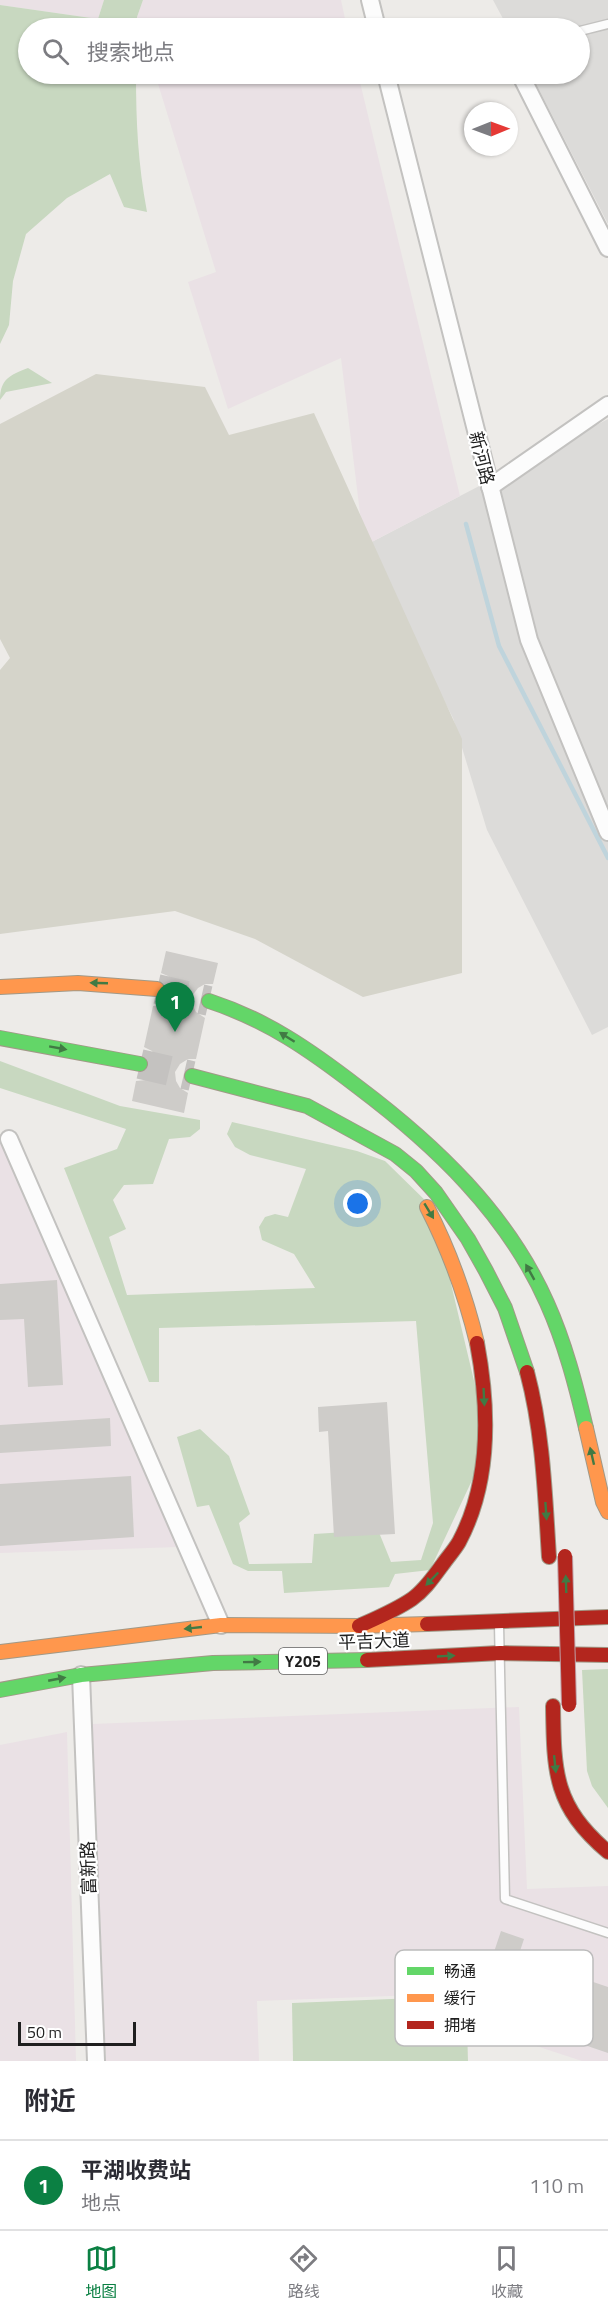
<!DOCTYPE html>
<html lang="zh">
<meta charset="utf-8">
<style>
:root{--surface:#fff;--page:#f7f7f7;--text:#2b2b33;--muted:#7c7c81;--line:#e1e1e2;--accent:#0b8043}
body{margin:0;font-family:"Titillium Web","Noto Sans SC",sans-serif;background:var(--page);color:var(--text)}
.compass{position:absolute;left:464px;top:102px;width:54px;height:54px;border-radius:50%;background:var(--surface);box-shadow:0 2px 4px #0004;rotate:89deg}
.scale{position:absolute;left:18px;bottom:15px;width:118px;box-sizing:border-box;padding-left:6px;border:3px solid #1f1f1f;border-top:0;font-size:16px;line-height:21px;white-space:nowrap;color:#1f1f1f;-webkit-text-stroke:4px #fff;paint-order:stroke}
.you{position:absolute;left:358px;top:1204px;width:21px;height:21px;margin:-15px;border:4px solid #fff;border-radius:50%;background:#1a73e8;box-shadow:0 0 0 9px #1a73e833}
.badge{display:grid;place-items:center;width:39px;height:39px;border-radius:50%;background:var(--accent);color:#fff;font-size:20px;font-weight:700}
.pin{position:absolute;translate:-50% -50px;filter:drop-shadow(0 2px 3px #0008)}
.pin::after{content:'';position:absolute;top:32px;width:21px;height:18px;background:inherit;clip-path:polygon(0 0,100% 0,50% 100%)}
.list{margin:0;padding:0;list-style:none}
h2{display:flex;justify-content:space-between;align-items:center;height:78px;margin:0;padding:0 24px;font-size:26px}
h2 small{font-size:20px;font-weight:400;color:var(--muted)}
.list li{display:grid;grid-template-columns:39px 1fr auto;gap:18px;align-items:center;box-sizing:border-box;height:90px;padding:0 24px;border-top:2px solid var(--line)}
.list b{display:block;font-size:22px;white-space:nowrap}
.list p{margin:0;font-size:20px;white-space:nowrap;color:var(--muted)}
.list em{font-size:20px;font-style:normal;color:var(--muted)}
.icon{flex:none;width:33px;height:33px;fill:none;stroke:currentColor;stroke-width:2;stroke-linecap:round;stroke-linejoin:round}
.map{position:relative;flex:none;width:608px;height:2061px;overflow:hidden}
.search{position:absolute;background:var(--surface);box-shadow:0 2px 4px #0004;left:18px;right:18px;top:18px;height:66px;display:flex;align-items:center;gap:15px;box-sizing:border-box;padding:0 21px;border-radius:33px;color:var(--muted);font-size:22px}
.sheet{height:168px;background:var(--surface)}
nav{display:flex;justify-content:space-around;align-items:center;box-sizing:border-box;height:84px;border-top:2px solid var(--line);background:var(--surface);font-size:16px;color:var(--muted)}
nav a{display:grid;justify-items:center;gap:3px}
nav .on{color:var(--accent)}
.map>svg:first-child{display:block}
.residential{fill:#dcdbd9}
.industrial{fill:#eae1e5}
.construction{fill:#d5d4ca}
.forest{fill:#c8d8c0}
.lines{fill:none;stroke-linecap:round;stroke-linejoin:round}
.stream{stroke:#bfd4dc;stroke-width:4.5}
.building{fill:#ceccc9}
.highway-tunnel{stroke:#c4c2c0;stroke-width:30;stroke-dasharray:30 15;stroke-linecap:butt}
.lane-casing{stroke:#c3c2c0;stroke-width:11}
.street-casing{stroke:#c3c2c0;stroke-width:20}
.fast-casing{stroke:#a19987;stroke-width:16}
.slow-casing{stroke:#a19987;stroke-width:16}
.jam-casing{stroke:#a19987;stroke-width:16}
.lane{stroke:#fcfcfc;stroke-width:8}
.street{stroke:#fcfcfc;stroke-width:16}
.fast{stroke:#63d668;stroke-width:14}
.slow{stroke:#ff974d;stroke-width:14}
.jam{stroke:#b3261e;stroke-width:14}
.jam-bridge-casing{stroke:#bfa2a8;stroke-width:16;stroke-linecap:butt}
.jam-bridge{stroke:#b3261e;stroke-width:14}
.oneway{fill:#417a44}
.labels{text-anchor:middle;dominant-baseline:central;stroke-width:4.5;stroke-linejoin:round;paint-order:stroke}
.shield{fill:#fff;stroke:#626262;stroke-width:1.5}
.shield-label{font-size:16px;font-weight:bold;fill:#1f1f1f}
.street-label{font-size:18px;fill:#1f1f1f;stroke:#fff}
.key{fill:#fff;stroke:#bcbcbc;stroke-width:1.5}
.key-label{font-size:16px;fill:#1f1f1f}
</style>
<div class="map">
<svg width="608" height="2061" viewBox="0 0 608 2061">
<rect width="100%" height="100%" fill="#edebe8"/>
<g class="residential">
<path d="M493,0H608V224L531,74H580V28H508Z"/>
<path d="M608,419V1027L592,1035L487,830L453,718L364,546Z"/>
</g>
<g class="industrial">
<path d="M0,0H104L98,19L0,5Z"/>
<path d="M143,0H341L347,28H141L137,17Z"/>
<path d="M155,74H358L460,496L364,546L341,358L228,409L188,282L216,272Z"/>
<path d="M0,1138L16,1175L178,1547L0,1553Z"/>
<path d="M519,1707L527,1889L608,1886V2061H582L472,2025L470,1993L257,2001L259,2061H106L92,1724Z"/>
<path d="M67,1732L76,2061H0V1745Z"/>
</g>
<path class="construction" d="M96,374L205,387L229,435L314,413L462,739V973L363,997L255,939L175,911L0,934V670L10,658L0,639V424Z"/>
<g class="forest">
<path d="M104,0H143L137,17V28H28V74H136C136,123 138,163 147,212L124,207L110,174L67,198L26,234L13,281L9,325L0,344V5L98,19Z"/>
<path d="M28,368L52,383L6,392L0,400C0,379 10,375 28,368Z"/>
<path d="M0,1061L120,1106L200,1120V1129L190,1137L169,1139L153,1184L124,1185L113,1200L126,1229L109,1237L127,1295L315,1288L294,1254L262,1240L259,1227L265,1217L275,1214L288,1217L306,1169L250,1155L235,1147L227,1134L232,1122L357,1151L385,1161L433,1208L489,1444L430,1570L395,1574L389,1587L284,1593L282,1571H248L233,1564L209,1505L197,1507L177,1437L200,1429L229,1456L250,1514L239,1523L249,1564L312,1563L314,1534L378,1530L391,1562L421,1560L433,1523L416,1321L159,1328V1382H149L64,1168L117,1149L126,1129L0,1088Z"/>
<path d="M608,1669V1808L592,1786L587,1771L582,1670Z"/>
<path d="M466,1996L468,2061H293L292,2003Z"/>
</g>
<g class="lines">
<path class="stream" d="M466,524L499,646L608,858"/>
</g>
<g class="building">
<path d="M166,951L218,963L213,984H205L198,988L192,996V1004L196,1012L205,1018L196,1059H188L180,1064L175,1072L176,1081L180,1088L188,1093L184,1113L132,1101L136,1081L146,1080L153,1075L157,1068L156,1058L152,1051L144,1047L153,1006L164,1005L171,999L174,992L173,982L168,976L161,973Z"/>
<path d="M57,1280L63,1385L28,1387L24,1319L0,1320V1284Z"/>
<path d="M387,1402L395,1534L334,1537L328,1431L319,1432L318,1407Z"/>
<path d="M110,1418L111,1446L0,1453V1425Z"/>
<path d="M131,1476L134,1537L0,1546V1484Z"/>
<path d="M501,1931L524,1939L498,2017L475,2009Z"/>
<path d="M543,1965L608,1987V2053L523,2024Z"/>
</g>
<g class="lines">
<g class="highway-tunnel">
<path d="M157,989L209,1001"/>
<path d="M140,1064L192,1076"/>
</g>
<g class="lane-casing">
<g id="lane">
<path d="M580,31L608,24"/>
<path d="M499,1625L505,1899L608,1933"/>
</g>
</g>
<g class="street-casing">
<g id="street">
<path d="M370,0L377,28"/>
<path d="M386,74L529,640L608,832"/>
<path d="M520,74L608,248"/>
<path d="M490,487L608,405"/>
<path d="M9,1139L221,1625"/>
<path d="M81,1675L96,2061"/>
</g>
</g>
<g class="fast-casing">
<g id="fast">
<path d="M209,1001C267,1020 310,1050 358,1087C435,1145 507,1213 547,1303C565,1343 576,1386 586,1428"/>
<path d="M0,1038L140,1064"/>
<path d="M192,1076L307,1106L395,1154L416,1171L436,1193L468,1239L486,1271L505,1308L527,1372"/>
<path d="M0,1690L81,1675L213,1663L367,1660"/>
</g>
</g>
<g class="slow-casing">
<g id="slow">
<path d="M0,987L78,983L157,989"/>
<path d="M427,1207C450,1252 465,1293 477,1343"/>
<path d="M586,1428L603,1502L608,1512"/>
<path d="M0,1652L221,1625L359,1626L427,1624"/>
</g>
</g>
<g class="jam-casing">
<g id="jam">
<path d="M527,1372C543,1432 545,1495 549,1557"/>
<path d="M427,1624L608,1617"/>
<path d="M359,1626C377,1618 396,1610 412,1599C425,1590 434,1576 443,1564C448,1557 455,1549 459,1542C491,1482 489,1407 477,1343"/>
<path d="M367,1660L500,1653L608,1655"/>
<path d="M553,1706C554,1773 554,1806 608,1852"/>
</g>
</g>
<use href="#lane" class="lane"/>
<use href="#street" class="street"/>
<use href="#fast" class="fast"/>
<use href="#slow" class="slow"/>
<use href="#jam" class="jam"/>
<g class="jam-bridge-casing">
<path id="jam-bridge" d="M565,1556L569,1705"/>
</g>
<use href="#jam-bridge" class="jam-bridge"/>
</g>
<defs><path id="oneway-solid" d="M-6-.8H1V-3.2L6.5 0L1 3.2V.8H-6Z" transform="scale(1.5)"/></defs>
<g class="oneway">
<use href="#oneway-solid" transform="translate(99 983) rotate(-178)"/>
<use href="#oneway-solid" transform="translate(287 1037) rotate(-148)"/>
<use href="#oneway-solid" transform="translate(58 1048) rotate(10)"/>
<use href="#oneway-solid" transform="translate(429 1211) rotate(59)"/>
<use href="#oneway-solid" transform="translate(530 1272) rotate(-119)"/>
<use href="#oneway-solid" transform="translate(484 1397) rotate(87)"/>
<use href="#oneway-solid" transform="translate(592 1456) rotate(-103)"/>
<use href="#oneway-solid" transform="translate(546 1511) rotate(86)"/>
<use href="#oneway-solid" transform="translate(432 1579) rotate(134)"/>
<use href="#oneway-solid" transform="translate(566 1584) rotate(-92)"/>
<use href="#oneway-solid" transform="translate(193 1628) rotate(174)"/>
<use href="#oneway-solid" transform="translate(446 1656) rotate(-3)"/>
<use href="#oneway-solid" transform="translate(252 1662) rotate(-1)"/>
<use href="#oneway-solid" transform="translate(57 1679) rotate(-11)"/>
<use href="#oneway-solid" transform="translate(555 1764) rotate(84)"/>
</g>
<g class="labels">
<rect class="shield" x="279" y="1648" width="48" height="26" rx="4.5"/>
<g class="shield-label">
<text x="303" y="1661">Y205</text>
</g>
<g class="street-label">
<text transform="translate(482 458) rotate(76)">新河路</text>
<text transform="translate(374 1641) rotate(-2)">平吉大道</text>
<text transform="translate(88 1868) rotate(-92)">富新路</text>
</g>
</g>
<rect x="395" y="1950" width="198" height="96" rx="9" class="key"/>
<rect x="407" y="1967" width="27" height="8" fill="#63d668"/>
<rect x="407" y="1994" width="27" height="8" fill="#ff974d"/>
<rect x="407" y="2021" width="27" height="8" fill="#b3261e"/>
<g class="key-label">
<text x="444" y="1977">畅通</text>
<text x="444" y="2004">缓行</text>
<text x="444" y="2031">拥堵</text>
</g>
</svg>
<svg class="compass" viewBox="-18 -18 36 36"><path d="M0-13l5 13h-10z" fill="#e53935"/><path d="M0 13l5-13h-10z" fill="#7c7c81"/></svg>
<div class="scale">50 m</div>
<div class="you"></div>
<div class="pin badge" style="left:175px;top:1032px">1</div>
<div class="search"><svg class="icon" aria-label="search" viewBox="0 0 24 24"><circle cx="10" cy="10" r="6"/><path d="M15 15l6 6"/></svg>搜索地点</div>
</div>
<section class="sheet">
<h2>附近<small></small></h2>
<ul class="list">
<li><span class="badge">1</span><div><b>平湖收费站</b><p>地点</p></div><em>110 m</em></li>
</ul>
</section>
<nav>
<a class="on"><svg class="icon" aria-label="map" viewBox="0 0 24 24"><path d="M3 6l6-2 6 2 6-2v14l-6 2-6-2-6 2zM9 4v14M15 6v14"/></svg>地图</a>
<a><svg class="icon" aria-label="directions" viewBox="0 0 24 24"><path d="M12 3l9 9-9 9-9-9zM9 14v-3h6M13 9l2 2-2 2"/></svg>路线</a>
<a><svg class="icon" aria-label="saved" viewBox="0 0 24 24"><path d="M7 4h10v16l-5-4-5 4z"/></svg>收藏</a>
</nav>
